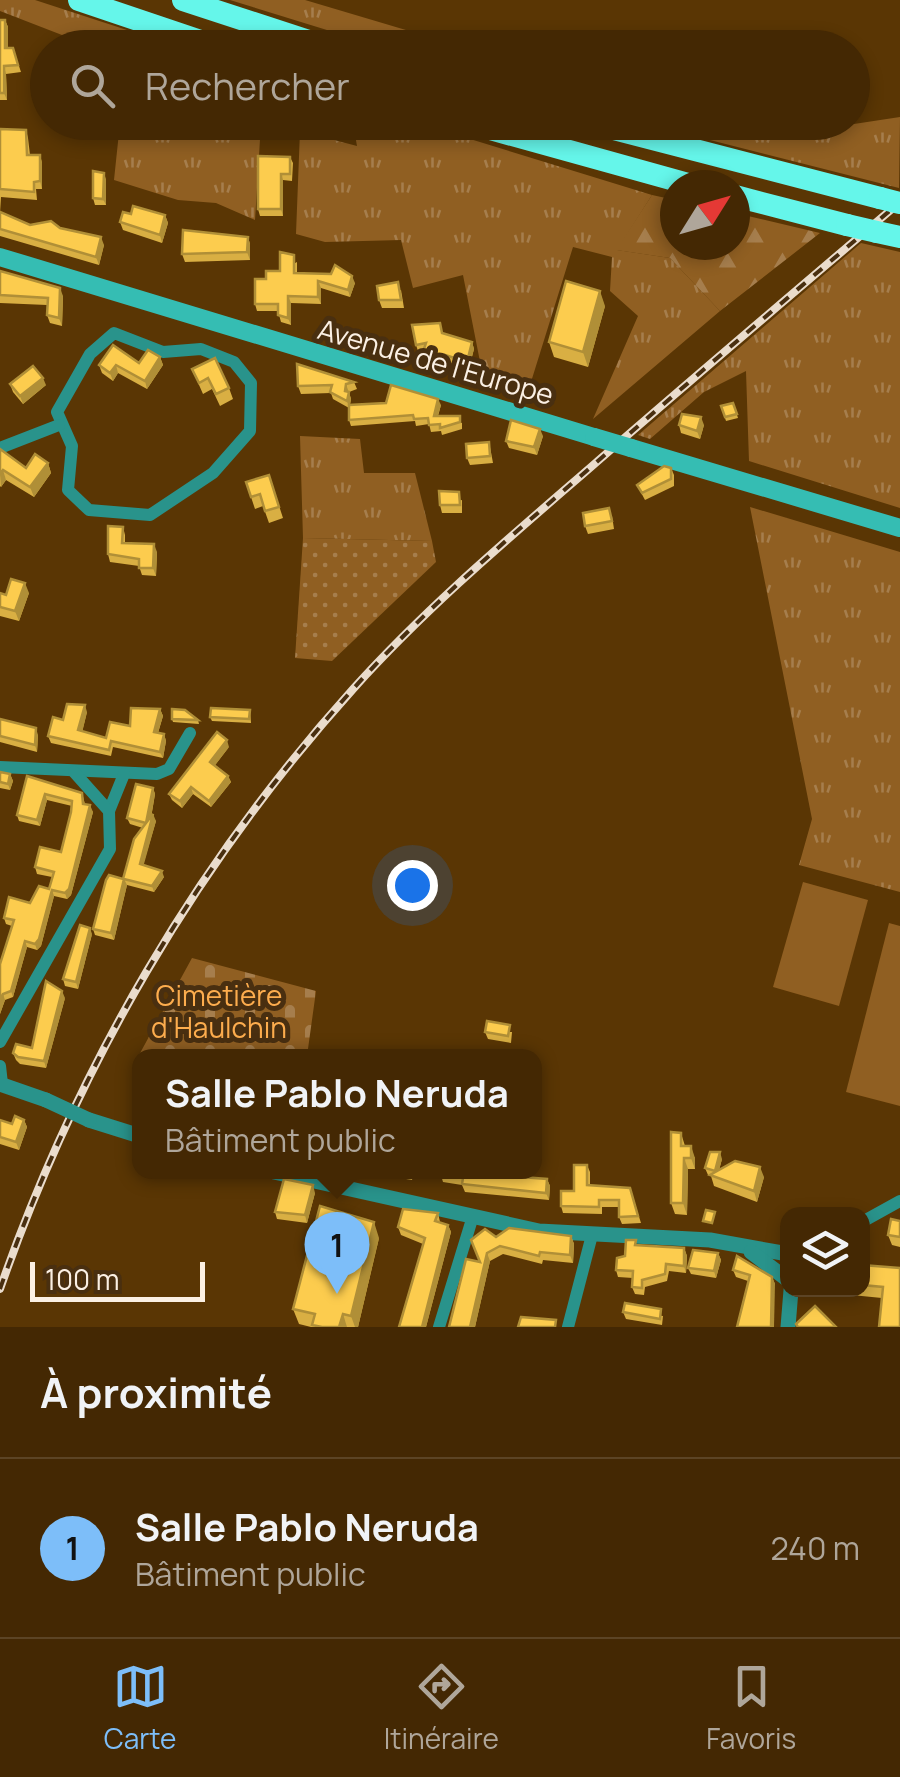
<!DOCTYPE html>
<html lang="fr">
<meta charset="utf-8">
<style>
:root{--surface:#442803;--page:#4e3412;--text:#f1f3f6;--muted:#afa69a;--line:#5c4425;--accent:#7dbef9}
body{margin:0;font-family:Manrope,sans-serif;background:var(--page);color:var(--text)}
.controls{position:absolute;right:30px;bottom:30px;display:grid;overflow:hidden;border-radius:20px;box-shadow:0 5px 15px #0003}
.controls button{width:90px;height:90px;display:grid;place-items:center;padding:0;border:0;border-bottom:2px solid var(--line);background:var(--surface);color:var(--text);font:50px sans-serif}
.compass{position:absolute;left:660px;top:170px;width:90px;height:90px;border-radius:50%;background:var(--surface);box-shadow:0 5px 15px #0003;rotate:53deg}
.scale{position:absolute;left:30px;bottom:25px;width:175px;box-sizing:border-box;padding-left:10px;border:5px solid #fbf0e4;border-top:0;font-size:28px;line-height:35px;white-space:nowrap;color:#fbf0e4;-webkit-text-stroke:8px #492f10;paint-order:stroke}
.you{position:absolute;left:412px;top:885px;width:35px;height:35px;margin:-25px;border:8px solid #fff;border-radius:50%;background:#1a73e8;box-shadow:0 0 0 15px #1a73e833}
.badge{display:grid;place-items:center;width:65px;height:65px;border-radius:50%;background:var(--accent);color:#111;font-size:32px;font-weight:700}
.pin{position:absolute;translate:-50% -82px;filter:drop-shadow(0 2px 5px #0008)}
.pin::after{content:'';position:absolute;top:52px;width:35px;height:30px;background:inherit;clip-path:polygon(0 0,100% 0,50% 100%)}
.popup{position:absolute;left:132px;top:1049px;width:410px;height:130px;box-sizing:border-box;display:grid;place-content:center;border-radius:20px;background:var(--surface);filter:drop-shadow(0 2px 8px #0005);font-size:32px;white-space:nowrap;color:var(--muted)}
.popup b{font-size:38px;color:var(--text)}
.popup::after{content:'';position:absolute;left:50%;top:100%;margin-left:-20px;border:20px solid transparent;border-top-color:var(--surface)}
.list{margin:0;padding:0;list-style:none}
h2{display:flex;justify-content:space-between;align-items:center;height:130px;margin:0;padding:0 40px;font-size:42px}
h2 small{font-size:32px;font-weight:400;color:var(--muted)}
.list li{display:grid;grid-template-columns:65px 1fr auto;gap:30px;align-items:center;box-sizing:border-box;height:180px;padding:0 40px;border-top:2px solid var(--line)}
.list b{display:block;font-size:38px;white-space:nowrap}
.list p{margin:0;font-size:32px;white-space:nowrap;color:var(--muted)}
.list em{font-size:32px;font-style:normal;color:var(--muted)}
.icon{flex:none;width:55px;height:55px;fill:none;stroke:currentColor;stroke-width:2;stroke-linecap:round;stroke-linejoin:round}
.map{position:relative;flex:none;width:900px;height:1327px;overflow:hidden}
.search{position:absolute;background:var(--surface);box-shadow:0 5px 15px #0003;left:30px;right:30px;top:30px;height:110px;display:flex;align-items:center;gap:25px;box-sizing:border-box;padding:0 35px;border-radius:55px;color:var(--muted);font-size:38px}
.sheet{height:310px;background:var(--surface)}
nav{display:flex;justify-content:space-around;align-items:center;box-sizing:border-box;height:140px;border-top:2px solid var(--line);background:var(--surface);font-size:28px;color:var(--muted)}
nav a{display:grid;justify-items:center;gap:5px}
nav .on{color:var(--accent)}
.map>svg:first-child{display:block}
.grass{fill:url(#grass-tufts)}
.forest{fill:url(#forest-firs)}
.cemetery{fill:url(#cemetery-stones)}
.park{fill:#905f22}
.garden{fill:url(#garden-dots)}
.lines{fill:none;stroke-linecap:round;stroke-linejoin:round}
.minor{stroke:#29938b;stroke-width:12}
.tertiary{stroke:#29938b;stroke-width:15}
.secondary{stroke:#35bdb3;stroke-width:18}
.motorway{stroke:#65f6ea;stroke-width:22}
.rail-casing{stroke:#eadccc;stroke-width:8}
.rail{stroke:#492f10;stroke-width:4;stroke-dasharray:11;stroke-linecap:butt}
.tertiary-bridge{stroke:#29938b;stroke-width:15}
.secondary-bridge{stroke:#35bdb3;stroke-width:18}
.motorway-bridge{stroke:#65f6ea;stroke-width:22}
.wall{fill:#d9af43}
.shaded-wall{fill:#b08f37}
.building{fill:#fccc4e;stroke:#b08f37;stroke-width:2.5}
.labels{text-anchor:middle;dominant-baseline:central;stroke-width:10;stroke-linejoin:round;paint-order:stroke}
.street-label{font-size:28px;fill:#fbf0e4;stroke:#492f10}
.park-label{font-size:28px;fill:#fdad4e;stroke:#492f10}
</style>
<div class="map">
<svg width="900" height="1327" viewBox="0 0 900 1327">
<defs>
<pattern id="grass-tufts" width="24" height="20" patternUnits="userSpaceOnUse" patternTransform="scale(2.5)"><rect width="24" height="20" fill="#905f22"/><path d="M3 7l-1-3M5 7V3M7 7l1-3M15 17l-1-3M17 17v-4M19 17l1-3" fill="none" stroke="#a67e4d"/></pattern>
<pattern id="forest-firs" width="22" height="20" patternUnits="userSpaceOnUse" patternTransform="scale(2.5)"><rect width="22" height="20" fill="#905f22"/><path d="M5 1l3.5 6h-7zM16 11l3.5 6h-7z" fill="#a67e4d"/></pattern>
<pattern id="cemetery-stones" width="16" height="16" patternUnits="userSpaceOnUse" patternTransform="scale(2.5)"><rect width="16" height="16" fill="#905f22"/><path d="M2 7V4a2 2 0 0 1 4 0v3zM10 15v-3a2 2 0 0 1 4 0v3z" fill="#a67e4d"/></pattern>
<pattern id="garden-dots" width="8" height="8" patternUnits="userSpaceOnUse" patternTransform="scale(2.5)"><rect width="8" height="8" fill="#905f22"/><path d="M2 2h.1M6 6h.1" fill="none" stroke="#a67e4d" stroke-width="1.8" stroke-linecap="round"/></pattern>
</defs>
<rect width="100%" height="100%" fill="#5a3604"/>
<g class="grass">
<path d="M0,0H35L179,47H93L0,11Z"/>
<path d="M230,0H305L463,47H382Z"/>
<path d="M900,117L899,188L643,123L771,122L808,131Z"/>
<path d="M120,123H261L255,220L216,203L178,200L114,180Z"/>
<path d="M353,123H418L652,195L617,250L670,258L720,311L593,419L638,316L610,291L612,257L573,247L526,398L484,382L463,275L413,288L401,240L325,242L296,234L300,131L357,146Z"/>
<path d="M861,243L900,252V508L749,461L746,371L704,392L650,439L638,435Z"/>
<path d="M300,436L360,439L364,473H415L432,541L303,538Z"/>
<path d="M750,507L900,552V892L799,865L812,819Z"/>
</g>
<path class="forest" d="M652,195L675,200V245H735V213L820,233L720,311L670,258L616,250Z"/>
<path class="cemetery" d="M192,958L316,991L307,1056H140L139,1123L133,1121V1066Z"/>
<g class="park">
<path d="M803,882L868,900L839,1006L773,987Z"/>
<path d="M889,923L900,926V1106L846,1092Z"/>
</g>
<path class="garden" d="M303,538L432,541L436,562L332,661L295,658Z"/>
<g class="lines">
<g class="minor">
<path d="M114,333L163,352L201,349L234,362L251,383L250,431L213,473L150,515L89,510L68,490L72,446L57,412L90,354Z"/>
<path d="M0,448L59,425"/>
<path d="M0,767L157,774L169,769L190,733"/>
<path d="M109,811L124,774"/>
<path d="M0,1042L110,849L109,811L74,772"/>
<path d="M0,1066L2,1084"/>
<path d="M862,1222L900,1201"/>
<path d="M439,1327L473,1216"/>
<path d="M568,1327L592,1235"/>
</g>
<g class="tertiary">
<path d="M0,1084L46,1100"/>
<path d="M89,1120L140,1136"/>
<path d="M274,1172L539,1231L710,1240L788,1254"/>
<path d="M751,1252L788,1280"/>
<path d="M788,1327L791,1290"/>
</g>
<g class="secondary">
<path d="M0,257L594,437"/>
<path d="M631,448L900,528"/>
</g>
<g class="motorway">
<path d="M79,0L221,48"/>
<path d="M183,0L330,48"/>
<path d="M465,122L692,185"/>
<path d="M587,122L880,198"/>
<path d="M735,196L847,225"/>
<path d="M877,232L900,237"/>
</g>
<g class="rail-casing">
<path id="rail" d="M0,1289C77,1068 197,862 354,688C426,608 509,538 591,467C693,378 797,290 900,202"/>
</g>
<use href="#rail" class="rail"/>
<path class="tertiary-bridge" d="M46,1100L89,1120"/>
<path class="secondary-bridge" d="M594,437L631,448"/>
<g class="motorway-bridge">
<path d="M880,198L900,203"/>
<path d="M847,225L877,232"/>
</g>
</g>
<g class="wall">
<path d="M0,20H5L8,27V48H13L21,72L6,74L7,100H0Z"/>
<path d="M0,129L26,130L28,138L30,155H40L42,163V189H36L37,200L1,197L0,213L30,225L60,228L104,245L99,265L0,236Z"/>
<path d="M290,157L293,163L292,181L283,180V216H260L258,209Z"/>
<path d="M106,179V205H95L93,198Z"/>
<path d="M131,214L165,215L168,223L162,243L123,230L120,222Z"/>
<path d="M248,237L250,244V260L185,262L182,254Z"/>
<path d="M297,262V273L355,283L350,297L321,288V304L291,303V325L281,322L278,311H257L255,304L266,279Z"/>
<path d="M0,271L63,296L62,326L50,323L47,315V305L0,303Z"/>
<path d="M401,290L404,308H382L379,300Z"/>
<path d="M605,306L588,367L554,357L549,342Z"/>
<path d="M443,333L472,342L474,349L469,368L447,362V371L424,365L421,358L423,351H418L416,345Z"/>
<path d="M160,357L163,365L147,389L118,373L113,381L102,373L99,365L139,363Z"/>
<path d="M192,369L229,388L233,399L220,406L212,389L203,394Z"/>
<path d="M354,382L357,389L349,392L351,399L350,405H441L438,416L462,423V429L442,435L441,431L431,432L429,424L416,426L415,421L351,426L349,420V408L333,399L331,393L301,394L298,386Z"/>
<path d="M10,384L46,385L23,404L13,392Z"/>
<path d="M733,403L738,418L726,421L721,406Z"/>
<path d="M679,425H704L700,439L681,433Z"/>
<path d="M543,436L537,455L509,448L506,441Z"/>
<path d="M489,442L493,463L470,465L467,458Z"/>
<path d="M0,449L26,468L48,463L51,473L34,497L6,480L1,487L0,486Z"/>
<path d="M671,468L674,475V486L645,500L637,485Z"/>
<path d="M269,475L283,518L269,523L263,506L255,509L246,482Z"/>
<path d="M462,500V513H442L440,505Z"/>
<path d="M612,516L614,529L588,534L585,526Z"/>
<path d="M123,527L125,535V543L157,552L156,576L142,575L139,566L110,562L108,554Z"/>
<path d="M0,593L6,595L29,593L19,621L0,616Z"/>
<path d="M160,709L163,716L158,733L164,734L166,741L163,758L113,747L111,756L51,743L48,736L63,720L87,712L82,732L106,738Z"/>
<path d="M250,710L251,723L212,721L210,717Z"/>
<path d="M0,719L38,735L37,752L0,742Z"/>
<path d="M172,719L198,720L199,724L173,722Z"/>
<path d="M229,747L215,765L228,776L231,782L211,807L193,794L182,808L172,800L169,794Z"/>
<path d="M0,772L10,774L13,781L10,790L0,788Z"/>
<path d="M27,776L82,793L85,804L93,812L71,895L67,899L54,896L41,946L37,950L27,947L13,997L5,1000L0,1014V964L12,926L6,924L4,918L49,889L52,877L37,874L35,867L61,852L71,812L72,806L47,800L40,826L19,821L17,815Z"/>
<path d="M153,788L155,794L151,818L156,821L143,865L164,877L154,892L127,885L114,940L95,935L93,929L123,879L143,828L130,824L127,818Z"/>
<path d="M92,934L78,989L65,986L63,979Z"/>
<path d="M65,998L46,1068L20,1064L16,1060L13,1053L32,1048Z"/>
<path d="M485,1032H512L511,1043L488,1039Z"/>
<path d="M0,1120L12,1124L24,1120L27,1127L19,1150L0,1144Z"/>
<path d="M681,1133L685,1146L695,1158V1169H688L687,1215L675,1214L671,1203Z"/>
<path d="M722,1159L719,1170L764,1177L757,1202L714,1186L711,1176L708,1175L705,1168Z"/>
<path d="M587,1165L590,1172V1185L630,1188L641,1223L622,1224L619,1217V1207H602V1214L563,1213L561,1206L574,1191Z"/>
<path d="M369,1172H414L412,1180L370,1173Z"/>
<path d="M440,1172H511L513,1176L547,1179L550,1186L549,1200L465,1192L462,1185L443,1182Z"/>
<path d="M315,1193L307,1223L277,1219L275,1212Z"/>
<path d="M438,1213L440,1222L448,1225L451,1232L426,1327H399L423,1244L401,1235L398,1227Z"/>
<path d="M900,1221V1247L892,1245L888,1235Z"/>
<path d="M571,1236L574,1244L573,1263L543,1260L542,1264L503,1254L490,1261L475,1327H449L480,1262L496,1237Z"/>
<path d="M379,1238L358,1327H311L299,1324L293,1309Z"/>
<path d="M638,1245L684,1248L687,1256L686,1273L669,1271L667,1281L645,1287L644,1295L635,1294L632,1287L633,1278L618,1277L616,1270L625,1256Z"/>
<path d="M718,1253L721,1260L716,1278L691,1274L688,1268Z"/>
<path d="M862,1265L900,1268L882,1298L831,1293L830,1290H862Z"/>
<path d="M733,1270L772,1277L775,1284L748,1281L736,1277Z"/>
<path d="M623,1312L663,1316L662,1325L626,1319Z"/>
</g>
<g class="shaded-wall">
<path d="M5,20L8,27V56L5,48Z"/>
<path d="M4,66L6,74L7,100L4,93Z"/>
<path d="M40,155L42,163V189L40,181Z"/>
<path d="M104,173L106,179V205L103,199Z"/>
<path d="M281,174L283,180V216L281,209Z"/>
<path d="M165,215L168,223L162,243L160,235Z"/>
<path d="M101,237L104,245L99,265L96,257Z"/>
<path d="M248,237L250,244V260L247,252Z"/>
<path d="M352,276L355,283L350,297L348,290Z"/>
<path d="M318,281L321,288V304L318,297Z"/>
<path d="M60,288L63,296L62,326L59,318Z"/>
<path d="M600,291L605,306L588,367L583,352Z"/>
<path d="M288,296L291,303V325L288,318Z"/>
<path d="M472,342L474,349L469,368L467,362Z"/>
<path d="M160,357L163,365L147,389L145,381Z"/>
<path d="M116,365L118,373L113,381L110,373Z"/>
<path d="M43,378L46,385L23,404L20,396Z"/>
<path d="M346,384L351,399L349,409L345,391Z"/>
<path d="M438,399L441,405L436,422L434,416Z"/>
<path d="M701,417L704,425L700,439L697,431Z"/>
<path d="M540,429L543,436L537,455L534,447Z"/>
<path d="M48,463L51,473L34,497L30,487Z"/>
<path d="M3,470L6,480L1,487L0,474Z"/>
<path d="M154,544L157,552L156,576L153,568Z"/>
<path d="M25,583L29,593L19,621L15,611Z"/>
<path d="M85,705L87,712L81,737L78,730Z"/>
<path d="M160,709L163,716L156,739L154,732Z"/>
<path d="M36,728L38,735L37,752L35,745Z"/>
<path d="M164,734L166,741L163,758L160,752Z"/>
<path d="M227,740L229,747L213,768L210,762Z"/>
<path d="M10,774L13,781L10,790L8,784Z"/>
<path d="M228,776L231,782L211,807L209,801Z"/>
<path d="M191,787L193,794L182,808L180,801Z"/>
<path d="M153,788L155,794L149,829L146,823Z"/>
<path d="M45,794L47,800L40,826L37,820Z"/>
<path d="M90,805L93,812L71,895L67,899L65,893Z"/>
<path d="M153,814L156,821L142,871L140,864Z"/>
<path d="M162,871L164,877L154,892L152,886Z"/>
<path d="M124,879L127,885L114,940L111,933Z"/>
<path d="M52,890L54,896L41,946L37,950L35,944Z"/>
<path d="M90,928L92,934L78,989L76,982Z"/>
<path d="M25,941L27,947L13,997L11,991Z"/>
<path d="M62,991L65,998L46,1068L44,1061Z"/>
<path d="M3,994L5,1000L0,1014V1001Z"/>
<path d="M24,1120L27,1127L19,1150L16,1142Z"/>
<path d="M691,1146L695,1158V1169L691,1158Z"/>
<path d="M720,1152L722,1159L717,1178L715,1171Z"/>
<path d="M684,1158L688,1169L687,1215L683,1203Z"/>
<path d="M760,1167L764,1177L757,1202L754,1191Z"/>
<path d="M547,1179L550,1186L549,1200L546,1193Z"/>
<path d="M313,1185L315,1193L307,1223L305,1215Z"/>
<path d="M374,1222L379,1238L358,1327H355L351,1316Z"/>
<path d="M448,1225L451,1232L426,1327H422Z"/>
<path d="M571,1236L574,1244L573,1263L570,1255Z"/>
<path d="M684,1248L687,1256L686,1273L684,1266Z"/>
<path d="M487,1253L490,1261L475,1327H470Z"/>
<path d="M718,1253L721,1260L716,1278L714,1271Z"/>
<path d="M772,1277L775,1284L774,1327H771Z"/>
<path d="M343,1314L347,1327H339Z"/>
</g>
<g class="building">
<path d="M0,20H5V48H13L18,65L4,66V93H0Z"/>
<path d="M0,129L26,130L27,155H40V181L34,182V192L0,189Z"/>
<path d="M258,156L290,157V174H281V209H258Z"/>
<path d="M93,171L104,173L103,199L93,198Z"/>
<path d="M133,206L165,215L160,235L120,222L123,212L131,214Z"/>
<path d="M0,212L30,225L51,221L60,228L101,237L96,257L0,229Z"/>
<path d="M183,230L248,237L247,252L182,254Z"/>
<path d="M280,252L294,255V273L331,274L335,265L352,276L348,290L318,281V297L288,296V318L278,315V304H255V279H266V271H280Z"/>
<path d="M0,271L60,288L59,318L47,315L48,298L0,295Z"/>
<path d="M566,281L600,291L583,352L549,342Z"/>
<path d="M398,282L401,300H379L377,286Z"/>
<path d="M440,323L442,333L472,342L467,362L445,355L444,365L421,358L426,343L416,345L412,325Z"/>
<path d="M113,345L139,363L148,350L160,357L145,381L116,365L110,373L99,365Z"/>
<path d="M215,358L229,388L216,394L208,378L199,383L192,369Z"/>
<path d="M297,364L354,382L346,384L345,391L349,392L347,401L330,392L332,385L298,386Z"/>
<path d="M33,366L43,378L20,396L10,384Z"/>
<path d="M391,385L438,399L434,416H460V422L440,428V424L429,425L428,418L414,419L413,415L349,420V405L386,403Z"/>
<path d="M733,403L737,414L725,417L721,406Z"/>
<path d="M682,414L701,417L697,431L679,425Z"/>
<path d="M511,420L540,429L534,447L506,441Z"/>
<path d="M489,442L490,456L467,458L466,444Z"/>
<path d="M0,449L26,468L35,454L48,463L30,487L3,470L0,474Z"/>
<path d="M664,466L671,468V479L642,493L637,485Z"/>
<path d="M269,475L279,507L265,511L260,494L251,497L246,482Z"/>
<path d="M439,491L459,492L460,505H440Z"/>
<path d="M609,508L612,521L585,526L583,513Z"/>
<path d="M108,526L123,527L122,543L154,544L153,568H139V559L108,554Z"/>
<path d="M11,579L25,583L15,611L0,607V593L6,595Z"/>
<path d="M67,704L85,705L78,730L106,738L110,722L130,726L131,708L160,709L154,732L164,734L160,752L111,741L109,750L48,736L53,717L63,720Z"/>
<path d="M211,708L250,710L249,719L210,717Z"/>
<path d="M172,709L185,710L198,720L172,719Z"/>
<path d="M0,719L36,728L35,745L0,736Z"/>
<path d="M217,732L227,740L210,762L228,776L209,801L191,787L180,801L169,794Z"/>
<path d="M0,772L10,774L8,784L0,782Z"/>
<path d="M27,776L82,793L83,804L90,805L69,889L65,893L52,890L39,939L35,944L25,941L11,991L3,994L0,1001V964L14,920L4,918L9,897L30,903L39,886L49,889L54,872L35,867L40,847L61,852L71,812L72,801L45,794L37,820L17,815Z"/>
<path d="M136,784L153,788L146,823L153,814L140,864L162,871L152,886L124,879L111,933L93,929L106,880L109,875L123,879L134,839L146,823L127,818Z"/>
<path d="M80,925L90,928L76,982L63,979Z"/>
<path d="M46,981L62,991L44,1061L18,1057L13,1053L16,1044L32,1048Z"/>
<path d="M487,1021L510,1025L508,1036L485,1032Z"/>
<path d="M15,1116L24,1120L16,1142L0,1137V1120L12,1124Z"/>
<path d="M671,1132L681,1133V1146H691V1158H684L683,1203H671Z"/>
<path d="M710,1152H720L715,1171L705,1168Z"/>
<path d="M735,1161L760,1167L754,1191L710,1175Z"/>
<path d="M574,1165H587V1185L630,1188L638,1216L619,1217V1200H599V1207L561,1206V1191H574Z"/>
<path d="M440,1172H510L509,1176L547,1179L546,1193L462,1184L463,1178L440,1175Z"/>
<path d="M284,1179L313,1185L305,1215L275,1212Z"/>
<path d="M320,1206L374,1222L351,1316L343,1314L339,1327H322L312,1325L315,1314L293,1309Z"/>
<path d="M403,1209L438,1213L435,1221L448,1225L422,1327H399L425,1238L398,1227Z"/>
<path d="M706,1210L715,1212L712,1223L703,1221Z"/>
<path d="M891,1219L900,1221V1237L888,1235Z"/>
<path d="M509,1228L571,1236L570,1255L540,1252L539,1256L500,1246L487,1253L470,1327H449L466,1259L480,1262L471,1240L485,1229L496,1237Z"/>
<path d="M626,1240H636L635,1245L684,1248V1266L666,1264L665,1274L642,1280V1288L632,1287L633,1271L616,1270L617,1258L625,1256Z"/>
<path d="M693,1250L718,1253L714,1271L688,1268Z"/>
<path d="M737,1256L772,1277L771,1327H737L750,1275L733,1270Z"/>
<path d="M862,1265L900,1268V1327H879L883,1287L862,1285Z"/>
<path d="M625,1303L661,1309L660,1319L623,1312Z"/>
<path d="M815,1306L836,1327H798L796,1324Z"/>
<path d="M521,1317L556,1320L555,1327H518Z"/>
</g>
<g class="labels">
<g class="street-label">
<text transform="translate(436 361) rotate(16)">Avenue de l'Europe</text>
</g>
<g class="park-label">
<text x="219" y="995">Cimetière<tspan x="219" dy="32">d'Haulchin</tspan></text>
</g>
</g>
</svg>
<div class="controls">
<button><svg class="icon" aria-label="layers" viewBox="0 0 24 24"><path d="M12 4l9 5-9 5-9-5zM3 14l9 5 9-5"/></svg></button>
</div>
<svg class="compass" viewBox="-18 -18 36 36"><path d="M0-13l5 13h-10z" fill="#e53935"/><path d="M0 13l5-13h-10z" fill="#afa69a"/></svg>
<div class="scale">100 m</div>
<div class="you"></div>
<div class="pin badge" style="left:337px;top:1294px">1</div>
<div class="popup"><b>Salle Pablo Neruda</b>Bâtiment public</div>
<div class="search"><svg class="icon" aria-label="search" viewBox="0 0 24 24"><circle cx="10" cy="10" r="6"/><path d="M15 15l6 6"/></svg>Rechercher</div>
</div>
<section class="sheet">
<h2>À proximité<small></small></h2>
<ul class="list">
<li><span class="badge">1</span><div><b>Salle Pablo Neruda</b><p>Bâtiment public</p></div><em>240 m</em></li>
</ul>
</section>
<nav>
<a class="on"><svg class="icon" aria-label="map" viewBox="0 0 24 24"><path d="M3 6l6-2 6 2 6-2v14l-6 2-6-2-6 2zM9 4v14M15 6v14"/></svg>Carte</a>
<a><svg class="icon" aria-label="directions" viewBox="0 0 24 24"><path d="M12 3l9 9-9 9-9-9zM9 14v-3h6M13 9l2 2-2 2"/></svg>Itinéraire</a>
<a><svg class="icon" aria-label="saved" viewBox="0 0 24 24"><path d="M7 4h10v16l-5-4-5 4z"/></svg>Favoris</a>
</nav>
